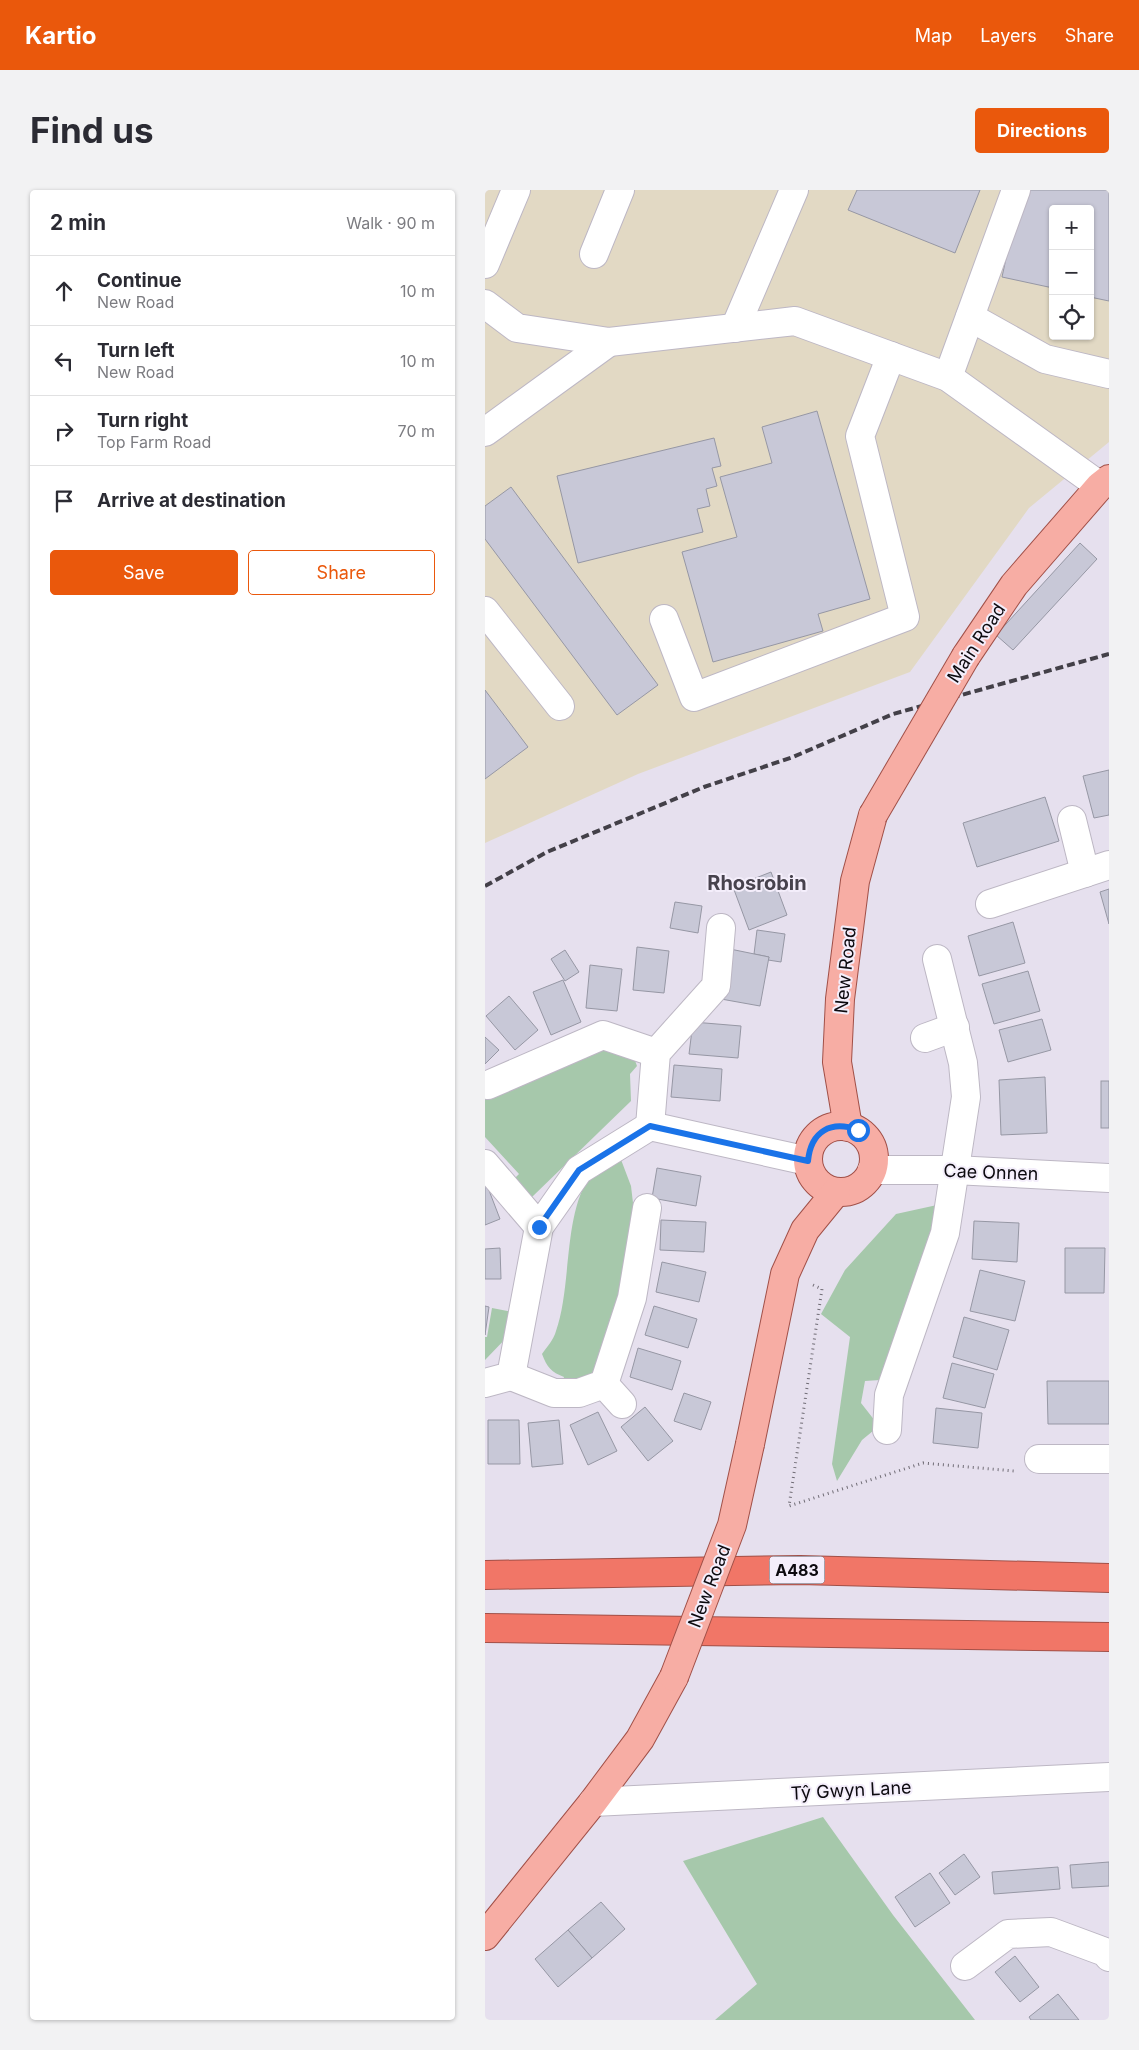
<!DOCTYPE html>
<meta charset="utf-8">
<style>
:root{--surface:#fff;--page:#f2f2f3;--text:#2b2b33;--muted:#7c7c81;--line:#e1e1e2;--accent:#ea580c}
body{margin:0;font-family:Inter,sans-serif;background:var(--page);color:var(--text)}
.controls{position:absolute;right:15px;top:15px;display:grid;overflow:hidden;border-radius:5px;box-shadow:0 1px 4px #0004}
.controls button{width:45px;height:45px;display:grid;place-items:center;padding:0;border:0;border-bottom:1px solid var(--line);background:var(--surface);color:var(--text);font:25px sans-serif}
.stop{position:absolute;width:15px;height:15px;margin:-11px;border:4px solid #1a73e8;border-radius:50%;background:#fff}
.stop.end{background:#1a73e8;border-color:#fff;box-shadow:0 1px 5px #0008}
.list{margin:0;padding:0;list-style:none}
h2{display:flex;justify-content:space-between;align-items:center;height:65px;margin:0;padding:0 20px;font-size:21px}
h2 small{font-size:16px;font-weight:400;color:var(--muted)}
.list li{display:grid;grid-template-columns:32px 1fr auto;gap:15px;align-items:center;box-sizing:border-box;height:70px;padding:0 20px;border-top:1px solid var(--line)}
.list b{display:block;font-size:19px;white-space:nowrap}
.list p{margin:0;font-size:16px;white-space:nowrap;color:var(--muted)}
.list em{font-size:16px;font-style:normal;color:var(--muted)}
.actions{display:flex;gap:10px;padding:15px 20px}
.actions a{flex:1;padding:11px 0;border:1px solid var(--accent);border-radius:5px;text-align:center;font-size:18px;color:var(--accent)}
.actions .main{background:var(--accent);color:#fff}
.icon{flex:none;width:28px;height:28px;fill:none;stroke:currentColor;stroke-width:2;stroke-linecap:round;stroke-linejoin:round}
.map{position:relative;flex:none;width:624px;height:1830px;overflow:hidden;border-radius:5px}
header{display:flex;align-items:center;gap:30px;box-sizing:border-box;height:70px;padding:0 25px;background:var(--accent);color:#fff}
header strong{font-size:24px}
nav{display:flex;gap:28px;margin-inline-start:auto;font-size:18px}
.intro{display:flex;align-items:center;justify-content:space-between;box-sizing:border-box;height:120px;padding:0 30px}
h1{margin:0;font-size:35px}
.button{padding:12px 22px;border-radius:5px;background:var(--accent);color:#fff;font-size:18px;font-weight:700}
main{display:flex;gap:30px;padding:0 30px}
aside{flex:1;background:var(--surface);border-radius:5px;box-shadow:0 1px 4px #0004}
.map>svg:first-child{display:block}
.industrial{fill:#e2d9c4;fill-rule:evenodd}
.green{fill:#a6c8ab}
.building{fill:#c8c8d7;stroke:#9697a4}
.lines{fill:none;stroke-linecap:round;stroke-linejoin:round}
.minor-casing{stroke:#bdb7c4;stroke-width:30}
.major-casing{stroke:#a15048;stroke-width:30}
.highway-casing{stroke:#a15048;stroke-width:30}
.path{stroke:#706c75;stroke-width:3;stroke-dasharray:1 4;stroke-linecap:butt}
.minor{stroke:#fff;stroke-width:28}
.major{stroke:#f7ada4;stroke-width:28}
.highway{stroke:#f17667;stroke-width:28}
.rail{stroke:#434048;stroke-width:4;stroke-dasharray:8 4;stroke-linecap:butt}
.major-bridge-casing{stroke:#a15048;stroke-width:30;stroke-linecap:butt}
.major-bridge{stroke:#f7ada4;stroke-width:28}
.route{stroke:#1a73e8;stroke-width:6}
.labels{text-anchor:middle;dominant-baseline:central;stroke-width:4;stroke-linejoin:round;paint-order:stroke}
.shield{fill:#f4eefb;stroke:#524e56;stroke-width:1}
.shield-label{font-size:16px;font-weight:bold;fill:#0c0a0f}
.street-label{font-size:18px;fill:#0c0a0f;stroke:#f4eefb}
.quarter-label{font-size:20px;font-weight:bold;fill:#47424d;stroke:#f4eefb}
</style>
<header>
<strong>Kartio</strong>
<nav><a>Map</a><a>Layers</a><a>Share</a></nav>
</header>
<div class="intro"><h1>Find us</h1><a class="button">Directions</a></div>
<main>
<aside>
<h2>2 min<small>Walk · 90 m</small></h2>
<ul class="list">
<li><svg class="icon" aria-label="ahead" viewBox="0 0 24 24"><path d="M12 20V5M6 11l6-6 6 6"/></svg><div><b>Continue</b><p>New Road</p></div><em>10 m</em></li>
<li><svg class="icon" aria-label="left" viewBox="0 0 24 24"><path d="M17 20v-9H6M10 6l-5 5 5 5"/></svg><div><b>Turn left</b><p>New Road</p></div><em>10 m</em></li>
<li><svg class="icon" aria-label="right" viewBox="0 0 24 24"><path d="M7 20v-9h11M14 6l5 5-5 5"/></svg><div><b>Turn right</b><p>Top Farm Road</p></div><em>70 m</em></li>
<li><svg class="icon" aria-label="arrive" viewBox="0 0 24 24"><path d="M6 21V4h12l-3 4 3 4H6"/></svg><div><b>Arrive at destination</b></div></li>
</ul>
<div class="actions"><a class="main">Save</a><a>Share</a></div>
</aside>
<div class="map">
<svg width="624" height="1830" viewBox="0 0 624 1830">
<rect width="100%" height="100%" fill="#e6e0ee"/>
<path class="industrial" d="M0,0H624V252L544,318L425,482L153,584L0,653ZM568,19H605V146H568Z"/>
<g class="green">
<path d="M116,857L148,865L152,876L145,884L146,911L47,1007L30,988L34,984L0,947V903Z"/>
<path d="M135,967L146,996L150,1030L141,1093L109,1186L77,1194L79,1187C66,1182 62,1177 57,1164C62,1157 69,1149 71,1141C87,1096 78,1022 106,985C113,977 127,972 135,967Z"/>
<path d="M452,1015L443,1066L395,1190L380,1191L376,1213L394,1236L377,1250L352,1291L347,1274L365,1147L336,1124L360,1080L411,1024Z"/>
<path d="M7,1118L33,1123L25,1144L0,1170V1147H2Z"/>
<path d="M338,1627L408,1725L490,1830H230L272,1794L198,1671Z"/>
</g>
<g class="building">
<path d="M372,0H495L470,63L363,20Z"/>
<path d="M536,0H624V111L605,107V19H568V98L517,87Z"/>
<path d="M332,221L385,409L333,424L338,441L228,472L197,362L252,347L235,287L287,273L277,237Z"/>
<path d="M229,248L236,276L227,278L232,296L221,299L225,316L212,319L218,342L93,373L72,286Z"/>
<path d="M26,297L173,495L132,525L0,349V316Z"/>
<path d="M595,353L612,369L528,460L511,445Z"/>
<path d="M0,500L43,557L0,589Z"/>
<path d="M624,580V625L609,628L598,586Z"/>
<path d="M560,607L574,651L492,677L478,633Z"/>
<path d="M286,682L302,725L264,740L248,697Z"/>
<path d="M624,699V734L615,702Z"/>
<path d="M190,712L217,716L213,743L185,738Z"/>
<path d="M528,732L540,773L494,786L483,746Z"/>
<path d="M272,740L300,744L296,772L283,770L284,767L269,764Z"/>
<path d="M152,757L184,761L179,803L148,800Z"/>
<path d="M245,759L284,767L275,816L236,809Z"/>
<path d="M80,760L94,782L80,791L66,769Z"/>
<path d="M105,775L137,779L132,821L101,818Z"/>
<path d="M543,781L555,821L509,834L497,794Z"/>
<path d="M78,790L96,832L66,845L48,802Z"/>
<path d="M24,806L53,840L30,860L1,826Z"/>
<path d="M557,829L566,860L523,872L514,840Z"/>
<path d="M208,832L256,836L253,868L204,864Z"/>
<path d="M0,847L14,860L0,874Z"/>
<path d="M189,875L237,879L235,911L186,907Z"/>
<path d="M560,887L562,943L516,945L514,890Z"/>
<rect x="616" y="891" width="8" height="47"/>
<path d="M172,978L216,986L211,1016L167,1008Z"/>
<path d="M0,990L15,1029L0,1035Z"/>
<path d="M176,1030L221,1032L219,1062L175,1060Z"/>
<path d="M489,1031L534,1033L532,1072L487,1069Z"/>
<path d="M15,1058L16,1089H0V1059Z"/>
<path d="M580,1058H620L619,1103H580Z"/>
<path d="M177,1072L221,1082L214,1112L171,1102Z"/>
<path d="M495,1080L540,1091L530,1131L485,1121Z"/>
<path d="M0,1116L4,1117L0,1145Z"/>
<path d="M169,1116L212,1129L203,1158L160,1145Z"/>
<path d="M479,1127L524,1140L512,1180L468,1167Z"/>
<path d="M153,1158L196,1171L187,1200L145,1187Z"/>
<path d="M467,1173L509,1184L500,1218L458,1208Z"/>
<path d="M562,1191H624V1234H563Z"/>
<path d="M199,1203L226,1212L216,1240L189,1231Z"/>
<path d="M160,1217L188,1251L163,1271L136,1237Z"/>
<path d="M451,1218L497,1223L493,1258L448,1253Z"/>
<path d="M113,1222L132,1261L103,1275L85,1235Z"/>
<path d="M3,1230H34L35,1274H3Z"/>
<path d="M74,1230L78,1274L47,1277L43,1233Z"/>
<path d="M479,1664L495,1687L470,1705L454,1683Z"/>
<path d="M624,1672V1696L587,1698L585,1675Z"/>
<path d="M573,1677L575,1699L509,1704L507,1682Z"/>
<path d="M445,1683L465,1713L430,1737L410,1707Z"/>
<path d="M116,1712L140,1739L107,1768L83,1740Z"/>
<path d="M83,1740L107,1768L73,1797L50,1769Z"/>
<path d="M530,1766L554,1797L535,1812L510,1782Z"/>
<path d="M573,1804L594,1830H546L544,1827Z"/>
</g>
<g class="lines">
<g class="minor-casing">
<g id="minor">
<path d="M109,64L135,0"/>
<path d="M0,74L31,0"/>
<path d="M0,114L32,138L124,152L310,131L463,187L615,296"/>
<path d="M485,127L560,169L624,184"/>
<path d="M250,138L309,0"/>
<path d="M463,187L531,0"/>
<path d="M0,242L124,152"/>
<path d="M0,421L75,516"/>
<path d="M179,429L209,507L420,427L375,246L406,166"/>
<path d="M587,630L600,683"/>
<path d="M505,714L624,675"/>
<path d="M440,848L470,837"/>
<path d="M3,895L118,845L171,863"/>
<path d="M165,936L171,863L231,796L236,738"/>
<path d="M0,974L54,1037"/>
<path d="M387,980H469L624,988"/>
<path d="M26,1186L69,1203H94L119,1194L147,1108L162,1018"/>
<path d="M0,1193L26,1186L54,1037L94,980L165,936L323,971"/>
<path d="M119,1194L137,1214"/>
<path d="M402,1240L404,1205L460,1043L481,907L478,873L452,769"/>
<path d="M554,1269H624"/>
<path d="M108,1612L624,1587"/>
<path d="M480,1776L523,1744L566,1742L620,1762L624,1767"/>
</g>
</g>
<g class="major-casing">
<g id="major">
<path d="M481,466L529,395L615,296L624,289"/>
<circle cx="356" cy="969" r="33"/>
<path d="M363,937L352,872L355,809L370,691L388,625"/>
<path d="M265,1254L300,1084L320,1040L351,1002"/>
<path d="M0,1746L108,1612L155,1549L189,1487"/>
</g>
</g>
<g class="highway-casing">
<g id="highway">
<path d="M0,1385L315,1380L624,1388"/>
<path d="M0,1438L624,1447"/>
</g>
</g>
<path class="path" d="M328,1095L337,1099L304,1316L438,1273L529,1281"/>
<use href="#minor" class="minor"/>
<use href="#major" class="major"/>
<use href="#highway" class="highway"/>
<path class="rail" d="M0,696L62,662L219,597L308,567L408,524L624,464"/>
<g class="major-bridge-casing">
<g id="major-bridge">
<path d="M388,625L481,466"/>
<path d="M189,1487L247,1335L265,1254"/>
</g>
</g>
<use href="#major-bridge" class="major-bridge"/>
</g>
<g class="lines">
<path class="route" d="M54,1037L94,980L165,936L323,971C326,941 346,930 373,940"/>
</g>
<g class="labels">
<rect class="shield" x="284.5" y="1366.5" width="55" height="27" rx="4"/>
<g class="shield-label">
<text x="312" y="1380">A483</text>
</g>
<g class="street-label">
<text transform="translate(491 453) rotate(-57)">Main Road</text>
<text transform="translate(360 780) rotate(-84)">New Road</text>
<text transform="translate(506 982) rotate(2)">Cae Onnen</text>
<text transform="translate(224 1396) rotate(-69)">New Road</text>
<text transform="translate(366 1600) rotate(-3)">Tŷ Gwyn Lane</text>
</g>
<g class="quarter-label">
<text x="272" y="693">Rhosrobin</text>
</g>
</g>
</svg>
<div class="controls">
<button>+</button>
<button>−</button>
<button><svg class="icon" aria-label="locate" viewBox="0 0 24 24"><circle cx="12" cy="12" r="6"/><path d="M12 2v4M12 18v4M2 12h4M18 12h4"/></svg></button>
</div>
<div class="stop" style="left:373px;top:940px"></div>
<div class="stop end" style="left:54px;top:1037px"></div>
</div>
</main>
